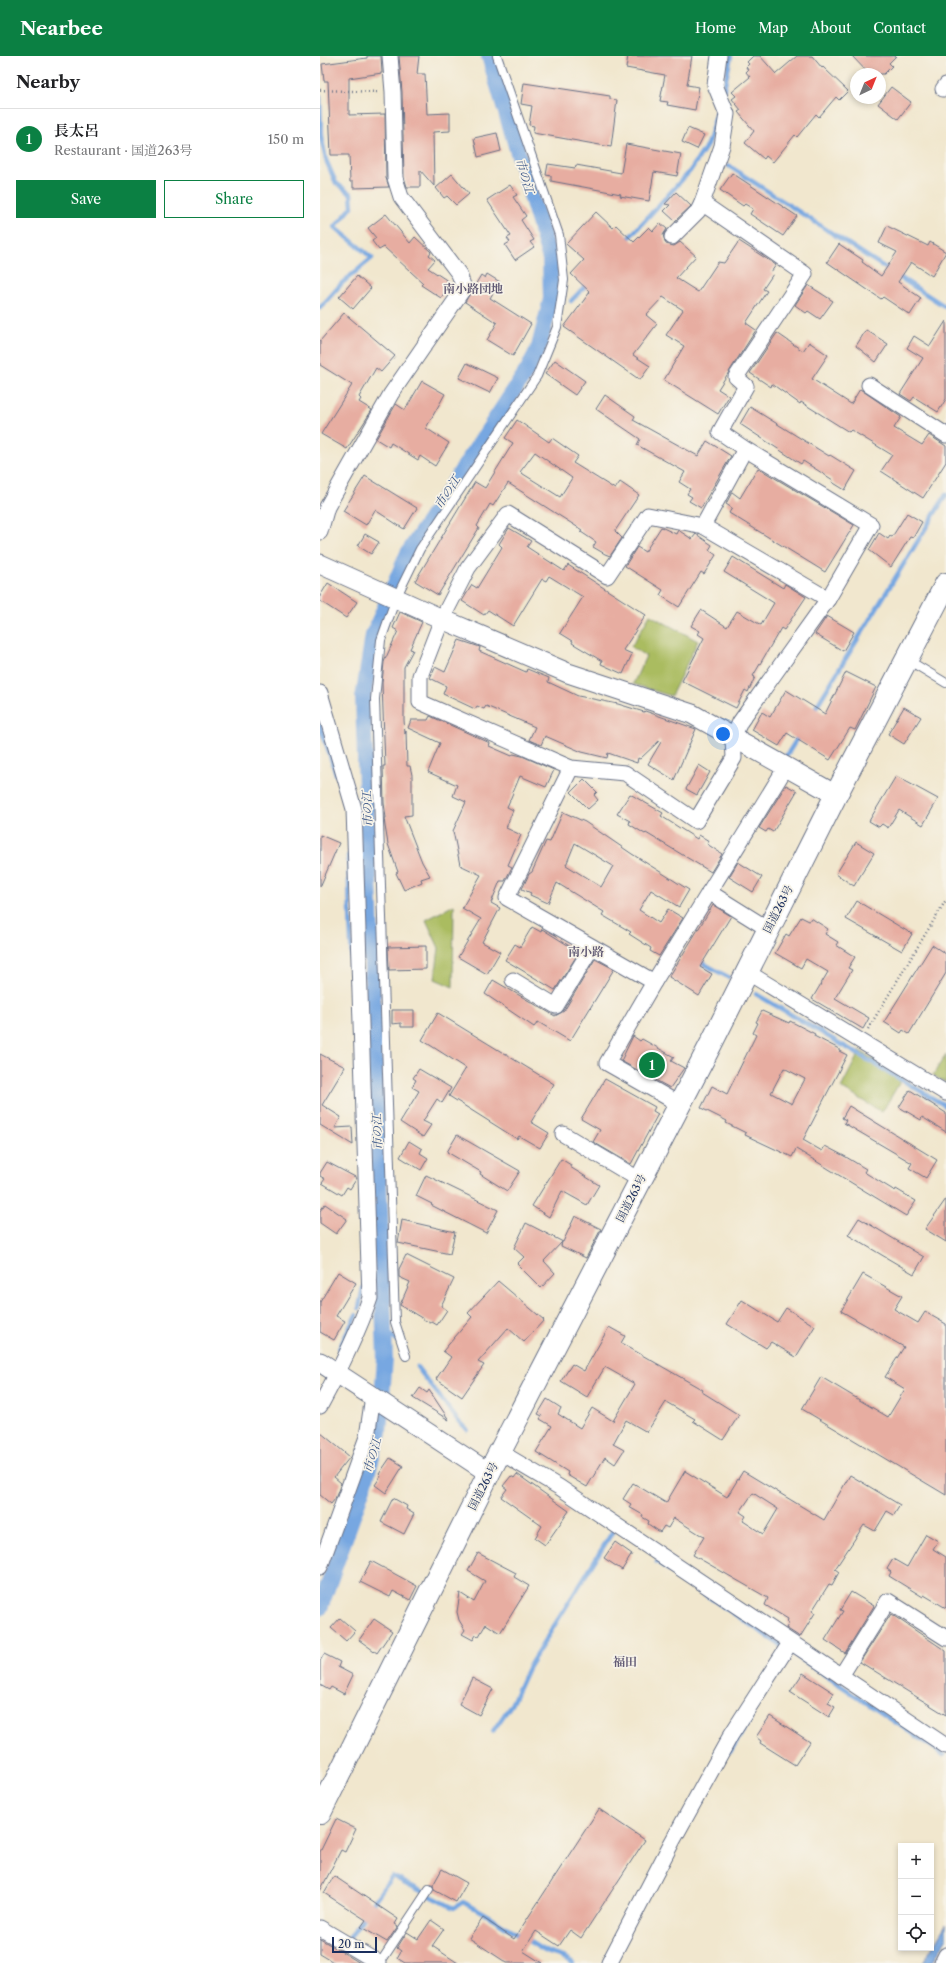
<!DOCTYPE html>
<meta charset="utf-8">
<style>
:root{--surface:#fff;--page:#f2f2f2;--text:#202124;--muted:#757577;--line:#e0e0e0;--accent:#0b8043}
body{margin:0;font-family:"Libre Caslon Text","Noto Serif JP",serif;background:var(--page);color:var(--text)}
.controls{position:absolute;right:12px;bottom:12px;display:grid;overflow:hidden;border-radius:0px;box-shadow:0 2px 6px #0003}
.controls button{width:36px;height:36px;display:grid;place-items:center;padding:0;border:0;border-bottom:1px solid var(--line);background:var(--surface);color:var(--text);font:20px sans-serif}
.compass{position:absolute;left:530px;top:12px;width:36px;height:36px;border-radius:50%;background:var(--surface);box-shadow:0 2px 6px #0003;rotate:43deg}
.scale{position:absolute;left:12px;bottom:10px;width:45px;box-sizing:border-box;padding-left:4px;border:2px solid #1b2f5e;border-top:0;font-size:11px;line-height:14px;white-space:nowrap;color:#1b2f5e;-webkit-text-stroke:3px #f7f3e8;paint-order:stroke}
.you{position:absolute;left:403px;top:678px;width:14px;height:14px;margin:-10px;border:3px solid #fff;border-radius:50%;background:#1a73e8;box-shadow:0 0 0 6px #1a73e833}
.badge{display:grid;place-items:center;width:26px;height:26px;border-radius:50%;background:var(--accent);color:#fff;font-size:13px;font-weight:700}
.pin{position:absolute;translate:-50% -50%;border:2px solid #fff;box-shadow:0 1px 4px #0006}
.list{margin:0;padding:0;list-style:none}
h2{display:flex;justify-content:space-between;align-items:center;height:52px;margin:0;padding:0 16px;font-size:17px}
h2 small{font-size:13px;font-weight:400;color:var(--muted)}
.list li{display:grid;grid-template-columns:26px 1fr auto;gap:12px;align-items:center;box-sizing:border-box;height:60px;padding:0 16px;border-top:1px solid var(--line)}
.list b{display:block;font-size:15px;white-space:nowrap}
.list p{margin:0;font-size:13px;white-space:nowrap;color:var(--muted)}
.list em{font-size:13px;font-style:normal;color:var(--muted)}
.actions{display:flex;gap:8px;padding:12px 16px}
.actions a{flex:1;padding:9px 0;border:1px solid var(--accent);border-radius:0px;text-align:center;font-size:14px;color:var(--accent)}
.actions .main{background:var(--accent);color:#fff}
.icon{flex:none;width:22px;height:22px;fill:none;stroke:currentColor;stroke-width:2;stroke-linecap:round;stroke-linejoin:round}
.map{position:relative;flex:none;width:626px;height:1907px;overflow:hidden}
header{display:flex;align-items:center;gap:24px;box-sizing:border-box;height:56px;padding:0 20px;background:var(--accent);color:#fff}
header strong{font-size:19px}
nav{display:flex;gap:22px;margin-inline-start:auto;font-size:14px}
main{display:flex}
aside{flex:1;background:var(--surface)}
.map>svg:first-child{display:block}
.green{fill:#aabc60;stroke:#62765f}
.water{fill:#77a7e1;stroke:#496ba0}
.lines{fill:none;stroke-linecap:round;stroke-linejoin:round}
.stream{stroke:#77a7e1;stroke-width:4.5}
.canal{stroke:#77a7e1;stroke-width:16}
.building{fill:#e7ada1;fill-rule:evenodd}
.service-casing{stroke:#666f85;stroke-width:10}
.minor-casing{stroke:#666f85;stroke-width:17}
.tertiary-casing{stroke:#666f85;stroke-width:21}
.trunk-casing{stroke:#666f85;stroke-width:24}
.path{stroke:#666f85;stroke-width:2.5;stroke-dasharray:1 3;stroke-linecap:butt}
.service{stroke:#fff;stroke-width:8}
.minor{stroke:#fff;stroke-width:15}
.tertiary{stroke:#fff;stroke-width:19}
.trunk{stroke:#fff;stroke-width:22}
.labels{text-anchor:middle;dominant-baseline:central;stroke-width:3.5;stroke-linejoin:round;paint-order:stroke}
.street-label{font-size:11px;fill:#1b2f5e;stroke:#f7f3e8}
.water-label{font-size:12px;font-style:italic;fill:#375385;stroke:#f7f3e8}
.neighbourhood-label{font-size:12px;font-weight:bold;fill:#625b75;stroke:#f7f3e8}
</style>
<header>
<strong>Nearbee</strong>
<nav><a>Home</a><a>Map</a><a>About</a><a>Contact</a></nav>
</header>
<main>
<aside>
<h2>Nearby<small></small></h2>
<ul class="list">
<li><span class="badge">1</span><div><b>長太呂</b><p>Restaurant · 国道263号</p></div><em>150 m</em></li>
</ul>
<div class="actions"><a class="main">Save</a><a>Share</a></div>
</aside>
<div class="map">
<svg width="626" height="1907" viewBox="0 0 626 1907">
<rect width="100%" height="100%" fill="#f7f3e8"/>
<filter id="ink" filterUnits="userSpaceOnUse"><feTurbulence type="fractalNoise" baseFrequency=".025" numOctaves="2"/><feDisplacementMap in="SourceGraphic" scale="8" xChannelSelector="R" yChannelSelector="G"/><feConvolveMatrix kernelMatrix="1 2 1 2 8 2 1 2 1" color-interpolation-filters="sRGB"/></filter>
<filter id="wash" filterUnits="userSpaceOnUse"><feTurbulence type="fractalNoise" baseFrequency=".012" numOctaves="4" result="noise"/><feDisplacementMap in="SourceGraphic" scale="16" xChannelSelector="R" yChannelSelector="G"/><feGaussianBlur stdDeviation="0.9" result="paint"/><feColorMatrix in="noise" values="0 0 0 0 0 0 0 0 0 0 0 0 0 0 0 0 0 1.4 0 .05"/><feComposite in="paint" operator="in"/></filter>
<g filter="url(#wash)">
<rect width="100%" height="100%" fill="#f1e7ce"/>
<g class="green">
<path d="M330,559L378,585L351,640L313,628L326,600L311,591Z"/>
<path d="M134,849L133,931L115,923L119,892L106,864Z"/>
<path d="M540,995L583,1021L562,1056L521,1032Z"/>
<path d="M626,998V1027L613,1019Z"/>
</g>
<path class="water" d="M626,1868V1883L612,1907H603Z"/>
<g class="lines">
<g class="stream">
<path d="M403,37L411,0"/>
<path d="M0,41L1,80L6,104L16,127L31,138L32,151L15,171L52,202L22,227L0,252"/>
<path d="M409,110L570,215"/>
<path d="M306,185L370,115L387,89L399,50"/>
<path d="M576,219L626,251"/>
<path d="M251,245L268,227"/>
<path d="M493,656L626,439"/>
<path d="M0,669L16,718"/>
<path d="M465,702L480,678"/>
<path d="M28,800L33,941"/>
<path d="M377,904L408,921"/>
<path d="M436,938L626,1050"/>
<path d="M39,1252L43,1232"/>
<path d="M64,1273L76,1284"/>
<path d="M19,1293L36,1259"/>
<path d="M97,1311L139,1366L147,1374"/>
<path d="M337,1506L624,1699"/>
<path d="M173,1675L191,1649L208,1612L293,1475"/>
<path d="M410,1696L430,1663"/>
<path d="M50,1851L72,1820L134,1852L143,1846C172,1860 196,1878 223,1894C233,1900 244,1899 253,1907"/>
<path d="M27,1886L46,1857"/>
</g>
<path class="canal" d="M0,1552L45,1426L59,1376L65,1303L43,642L53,579L88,497L208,313L219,291L231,243L230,203L169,0"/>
</g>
<g id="blocks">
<g class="building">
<path d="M47,0H61L62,17L29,22V59L65,58L66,122L69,131L33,132V126H30L29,99H11L8,25H4L2,8L47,2Z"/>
<path d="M79,0H99L97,18H105L107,58L130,57V75L113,76L114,130L100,114V131H87L84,121L82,36Z"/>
<path d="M308,0H372L367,29L379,31L375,54L347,49L348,46L340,45L345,19L306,12Z"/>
<path d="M433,0H440L456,18L477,0H492L502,12L503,11L528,35L519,44L516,41L499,61L496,58L477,81L475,79L453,106L446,100L444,103L425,87L434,75L418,56L421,54L412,43L416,40L412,36L430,21L426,16L428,14L426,11L429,8L427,6Z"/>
<path d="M532,0H576L569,7L572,10L564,18H549Z"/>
<path d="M204,27L290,40V43L297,44L291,91L213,77L214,70L209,69L212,50L201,48Z"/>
<path d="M571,31L591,46L578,63L558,48Z"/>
<path d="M368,72L384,79L377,93L362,86Z"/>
<path d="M177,77L181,95L158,101L154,82Z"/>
<path d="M306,88L361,98L357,120L334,116L329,145L300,140L301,138L231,125V120L226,119L228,108L255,112L256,109L301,117Z"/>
<path d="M412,117L477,160L463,180L430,158L433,153L425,148L423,150L400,134Z"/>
<path d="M132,118L149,138L136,149L127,140L124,142L116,132Z"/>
<path d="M190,129L197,139L193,141L206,160L201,164L214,184L210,186L214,191L195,204L185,189L190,186L187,182L191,180L167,144Z"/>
<path d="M356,136L371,150L355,165L344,155L350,149L345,148Z"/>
<path d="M276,156L293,172L296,169L314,186L329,171L333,175L340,167L347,173L343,179L346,188L354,190L360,186L376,200L356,222L378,236L398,206L404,207L419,185L456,209L451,216L453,218L443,233L447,235L426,267L436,274L398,333L409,340L398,358L344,324L364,290L346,279L363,254L343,241L326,259L337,268L313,299L330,310L320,324L244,271L270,236L251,218L264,204L246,188Z"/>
<path d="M66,158L90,187L95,181L111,196L109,199L115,204L108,212L131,227L121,242L101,229L103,227L64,191L59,194L52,185L56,182L48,172Z"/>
<path d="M567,170L608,190L610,186L626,196L612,220L591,206L578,226L601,242L590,259L563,241L561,243L507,206L519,188L543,204L542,206L561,220L577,196L559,187Z"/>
<path d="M167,218L180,226L170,242L211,268L193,300L167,284L177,267L145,246L161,219L165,222Z"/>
<path d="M37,220L51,232L33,253L19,241Z"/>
<path d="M488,229L513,245L500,263L488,255L486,257L475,249Z"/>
<path d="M24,257L75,300L61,316L56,312L39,341L41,343L39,346L52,354L27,393L1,378L32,329L0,309V285Z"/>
<path d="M626,265V343L618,356L594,341L591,345L580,338L603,302L587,292L594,280L610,290Z"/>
<path d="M546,274L568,288L556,306L536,290Z"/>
<path d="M457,277L483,295L489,286L508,299L492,323L531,348L540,333L581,361L574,372L602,389L609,379L626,390V406L603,442L561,415L572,399L531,374L529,376L481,346L480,348L452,328L451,331L430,317Z"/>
<path d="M235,304L265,325L255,339L225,318Z"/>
<path d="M147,307L178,322L170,337L139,322Z"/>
<path d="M102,325L125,338L106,372L129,387L115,410L100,400L98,404L71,387L69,391L56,383L76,348L85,354Z"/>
<path d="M285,339L315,360L313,364L378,400L387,385L411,400L381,452L369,445L372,441L367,438L370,433L359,426L365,416L317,389L320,383L276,353Z"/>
<path d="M430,351L509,400L510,399L536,415L525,434L512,426L513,424L483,405L481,408L420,368Z"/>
<path d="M197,364L229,386L232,382L258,400L253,407L295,433L300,426L319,439L295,475L302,482L290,500L285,498L273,491L276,486L261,476L262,474L188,427L173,450L170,448L157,470L159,472L118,539L95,525L155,426L165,432L193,387L185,382ZM215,396L252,422L240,441L200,416Z"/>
<path d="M438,412L534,469L505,516L409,457L412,452L406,448L412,436L420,442Z"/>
<path d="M45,420L97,452L84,473L55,454L46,469L23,455Z"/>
<path d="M587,457L602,466L593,482L590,481L571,511L549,494L559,477L568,483L570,480L572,481Z"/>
<path d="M341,471L356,478L358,474L372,483L376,478L392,489L389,494L396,499L384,518L381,516L359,551L340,539L343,534L305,510L317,491L325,496Z"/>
<path d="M189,472L211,485L207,491L244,515L248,509L326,559L303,594L312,598L303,618L281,608L282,605L252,587L253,585L240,577L263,541L229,520L226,525L222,523L193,570L168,554L164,559L142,545L152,529L157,532L182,491L179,488Z"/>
<path d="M45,478L59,486L51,498L38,490Z"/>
<path d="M413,501L463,532L465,528L486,541L464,574L461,572L433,620L435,621L428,636L425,634L416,652L362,625L384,582L378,578L380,575L371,570L381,554L407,571L417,555L441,569L454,547L404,516Z"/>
<path d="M8,527L37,546L26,562L0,545V540Z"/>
<path d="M80,556L102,566L90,593L93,594L84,611V664L85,678L86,675L87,710H90L92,719V759L84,760L102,806L110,820L101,823L102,826L84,834L76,817L78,816L68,788L65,770L64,762H66L64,747L63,710H65L62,627L64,606L78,575L73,572Z"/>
<path d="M507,560L534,576L523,595L495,578Z"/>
<path d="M139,584L160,591L159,595L206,616L207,613L229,622L228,626L258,640L298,648L324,656L325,655L376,673L354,724L328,708L341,686L339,685L320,703L318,702L317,707L288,697L287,702L262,696L225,680L221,689L209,684L215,671L166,650L164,653L157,650L155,653L123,638L126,630L110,622L115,611L125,616Z"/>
<path d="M526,616L556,631L535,674L530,672L510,704L467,677L459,690L432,674L442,656L450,661L466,634L505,658Z"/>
<path d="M584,651L601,661L584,688L568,678Z"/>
<path d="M110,660L170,687L169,690L192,700L193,698L202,700L234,714L226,731L200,720L187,751L193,754L186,772L201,779L188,809L192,811L185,825H180L171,847L180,852L162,886L180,896L167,918L138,901L161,863L142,852L161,819L140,809L133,775L146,746L133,740L137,729L108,716L120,687L88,672L91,664H108Z"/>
<path d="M379,709L390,716L377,739L366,733Z"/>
<path d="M576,720L618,743L603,769L579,754L568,772L562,768L559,771L549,765Z"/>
<path d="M264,723L277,736L274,739L278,744L268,753L251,736Z"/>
<path d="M466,729L477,735L453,776L448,773L446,776L439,772Z"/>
<path d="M310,738L343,757L341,760L377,783L379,779L389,785L387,788L402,798L391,816L326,777L325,778L309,768L310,765L297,758Z"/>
<path d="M243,756L265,766L312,798L369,834L359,851L331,834L319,854L339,867L348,853L363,862L339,900L330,895L331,892L309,878L311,876L282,859L284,856L237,827L228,847L210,839L211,837L202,833L209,818L212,816L226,785L230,786ZM255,787L293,810L281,831L246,809Z"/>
<path d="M0,779L19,787L0,831Z"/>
<path d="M536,786L554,797L534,830L516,818Z"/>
<path d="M418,806L442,821L433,836L409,821Z"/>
<path d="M537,845L592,878L582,895L526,863Z"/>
<path d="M393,849L411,860L380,911L392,918L379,940L349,921Z"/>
<path d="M481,861L489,865L491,862L508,873L505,878L518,886L516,889L535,901L528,912L532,914L515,942L549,962L543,973L492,943L508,916L486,903L481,912L455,897L466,878L469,880Z"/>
<path d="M212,871L221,876L222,873L259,896L235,934L185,904L195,888L200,891Z"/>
<path d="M612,889L626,898V917L589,978L583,974L581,977L564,966Z"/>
<path d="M106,890V913L69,914L68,891Z"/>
<path d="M275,903L294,913L250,985L218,966L214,971L165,938L173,924L235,960L244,955Z"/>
<path d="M72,954H94V971H81V967L72,968Z"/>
<path d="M442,955L469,967L470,965L495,978L494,980L519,993V995L527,999L483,1084L502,1095L505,1090L526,1101L546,1113L544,1116L575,1135L576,1133L596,1145L586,1160L476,1093L472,1101L425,1079L426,1077L406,1067L407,1065L381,1052L392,1030L407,1038L436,979L433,977L438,967L436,966ZM464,1012L485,1023L472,1048L451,1037Z"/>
<path d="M118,957L234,1028L211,1066L229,1077L220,1092L199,1080L197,1083L129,1040L146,1012L102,984Z"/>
<path d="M313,980L320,985L322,983L354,1001L351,1005L364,1012L350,1032L301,1005Z"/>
<path d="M0,998L25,1011L2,1049L21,1061L15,1072L32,1071L33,1089L0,1069Z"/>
<path d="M99,1013L131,1032L122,1047L117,1043L103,1065L111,1069L103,1081L80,1066L99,1035L92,1031L96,1024L93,1022Z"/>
<path d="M285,1023L335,1051L333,1055L338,1058L311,1108L273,1086L280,1074L261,1063Z"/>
<path d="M590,1034L626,1057V1076L602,1061L601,1064L579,1051Z"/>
<path d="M529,1050L617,1104L606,1122L589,1112L592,1107L524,1067L526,1064L522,1062Z"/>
<path d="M137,1079L200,1115L187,1135L160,1118L161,1116L127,1096Z"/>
<path d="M89,1085L102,1093L100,1097L108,1102L101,1114L80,1101Z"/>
<path d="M241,1103L251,1109L250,1111L279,1129L267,1149L242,1135L229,1161L212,1150Z"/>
<path d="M7,1106L37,1122L30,1133L27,1131L22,1139L2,1127L5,1123L0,1120V1117Z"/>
<path d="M106,1119L178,1154L166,1177L111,1149L112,1148L96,1140Z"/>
<path d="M626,1143V1186L605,1173Z"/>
<path d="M5,1148L27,1163L16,1178L0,1167V1155Z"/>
<path d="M255,1160L281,1173L266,1202L241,1190L242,1186L224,1205L235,1217L221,1232L197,1208L204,1201L194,1192L206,1167L243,1186Z"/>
<path d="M539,1162L604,1201L594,1218L528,1179Z"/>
<path d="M82,1164L135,1176L130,1198L78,1187Z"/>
<path d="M86,1199L134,1223L121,1250L127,1254L117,1269L112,1266L110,1267L80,1249L90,1226L79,1221V1213Z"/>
<path d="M18,1216L36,1227L16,1260L25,1265L14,1284L0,1276V1246Z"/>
<path d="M543,1218L582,1240L574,1253L598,1267L605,1256L626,1268V1439L482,1353L501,1321L568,1361L585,1333L565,1321L584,1291L521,1255Z"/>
<path d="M178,1225L224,1264L204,1286L188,1272L158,1306L164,1309L142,1341L116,1323L131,1301L123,1295L152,1261L148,1257Z"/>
<path d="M422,1244L457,1266L466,1252L495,1270L476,1301L451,1286L446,1292L407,1268Z"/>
<path d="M289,1271L305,1280L301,1287L383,1334L382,1336L419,1359L403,1384L373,1365L375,1363L346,1346L327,1376L306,1364L293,1388L304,1394L295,1408L285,1401L267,1431L247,1419L248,1416L216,1396L232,1370L220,1363L222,1360L218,1358L227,1343L241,1352L238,1358L260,1372L272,1352L293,1365L315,1328L285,1311L267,1341L241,1325L252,1308L264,1315Z"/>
<path d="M100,1332L107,1337L109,1334L129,1364L93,1342Z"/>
<path d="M0,1376L30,1401L14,1421L21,1427L15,1443L11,1448L0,1439Z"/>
<path d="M70,1402L83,1410L66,1437L55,1429L61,1420L59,1418Z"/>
<path d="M365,1415L407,1441L423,1415L504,1464L530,1419L580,1449L574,1459L567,1455L555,1475L544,1469L515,1513L519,1516L512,1529L509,1528L492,1555L495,1557L480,1581L466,1572L469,1567L467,1566L468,1563L445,1549L448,1542L373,1499L384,1481L354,1462L348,1472L344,1470L340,1476L328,1468L329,1465L322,1461L323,1459L309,1451L311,1448L303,1443L313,1427L346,1447ZM433,1437L458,1453L443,1478L423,1465L426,1460L420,1456Z"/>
<path d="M197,1418L249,1455L225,1489L215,1482L222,1470L181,1441L187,1433L183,1430L191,1420L194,1422Z"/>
<path d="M73,1442L87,1450L86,1453L94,1458L84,1478L61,1466Z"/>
<path d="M606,1478L618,1485L613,1493L626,1501V1552L604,1539L603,1541L569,1520L571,1516L567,1513L573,1503L587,1511Z"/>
<path d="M295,1486L312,1498L302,1514L284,1502Z"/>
<path d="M158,1497L196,1517L194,1521L209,1530L180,1577L166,1568L159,1580L156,1579L153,1584L142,1578L145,1574L139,1564L137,1556L140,1537L154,1546L165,1525L148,1515Z"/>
<path d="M51,1505L97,1530L90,1544L73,1535L70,1541L40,1526Z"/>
<path d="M531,1536L554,1550L525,1597L505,1584L523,1555L520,1554Z"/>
<path d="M571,1558L626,1595V1659L540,1606Z"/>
<path d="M20,1562L35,1575L26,1585L11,1572Z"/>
<path d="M54,1563L72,1575L57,1597L39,1584Z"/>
<path d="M4,1598L20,1606L18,1611L33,1619L24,1638L11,1631L9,1634L0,1629V1605Z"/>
<path d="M483,1617L514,1637L508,1647L515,1651L509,1661L470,1636Z"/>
<path d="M152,1622L173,1633L159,1659L139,1648Z"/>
<path d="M450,1660L490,1686L475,1709L440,1687L441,1685L436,1681Z"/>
<path d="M279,1753L325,1784L261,1882L250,1874L239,1890L216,1875L203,1895L222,1907H187L149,1882L163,1862L194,1883Z"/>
<path d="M16,1763L36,1773L25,1796L21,1794L0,1835V1796Z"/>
<path d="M122,1813L147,1827L136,1846L114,1834L113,1829Z"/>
<path d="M14,1820L78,1863L75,1868L78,1870L67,1886L41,1871L46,1864L4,1837Z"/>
<path d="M111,1864L124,1873L112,1890L138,1907H85L77,1902L81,1895L77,1892L87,1876L98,1883Z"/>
<path d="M0,1883L14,1891L40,1907H15L0,1898Z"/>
</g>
</g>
</g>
<g filter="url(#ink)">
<use href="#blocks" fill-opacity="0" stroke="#666f85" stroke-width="1"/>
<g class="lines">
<g class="service-casing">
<g id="service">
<path d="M588,604L626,627"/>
<path d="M86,1300L75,1266L55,643L61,584L76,542L100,493L217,320L237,271L244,224L239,179L177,0"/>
<path d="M60,1907L109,1833"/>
</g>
</g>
<g class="minor-casing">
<g id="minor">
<path d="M399,0L395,29L407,58L402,90L382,147L485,218L416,321L426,330L400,376L425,393L383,470L328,459L287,520L188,458L148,512L122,563L100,620V646L251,712L305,717L376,765L414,702L413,682L420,666L508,543L551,469L425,393"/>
<path d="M623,33L626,29"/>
<path d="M352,181L378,155L382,147"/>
<path d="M549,329L626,379"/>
<path d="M383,470L508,543"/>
<path d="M0,476L7,451L71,338L144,232L139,218L81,141L75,122L73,36L70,0"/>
<path d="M0,637L34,753L50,1242C37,1280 19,1315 0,1350"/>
<path d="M251,712L187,842L334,926"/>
<path d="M389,836L448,873"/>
<path d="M427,916L626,1037"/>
<path d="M193,924L236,950L272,891"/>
<path d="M359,1048L287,1007L334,926L466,711"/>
<path d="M243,1078L320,1124"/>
<path d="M180,1396L239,1431L626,1690"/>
<path d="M0,1511L47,1381L53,1340"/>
<path d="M521,1620L568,1545L626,1582"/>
<path d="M0,1872L59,1907"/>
<path d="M289,1907L352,1786L411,1679L470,1587"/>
<path d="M622,1907L626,1899"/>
</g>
</g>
<g class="tertiary-casing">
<g id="tertiary">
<path d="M0,508L122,563L248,617L372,658L516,739"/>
<path d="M0,1306L169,1417"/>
</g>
</g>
<g class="trunk-casing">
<path id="trunk" d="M0,1757L169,1417L391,988L516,739L626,528"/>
</g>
<g class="path">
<path d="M0,34L59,36"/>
<path d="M548,973L626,844"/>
</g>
<use href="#service" class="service"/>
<use href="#minor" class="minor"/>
<use href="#tertiary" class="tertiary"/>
<use href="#trunk" class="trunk"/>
</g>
</g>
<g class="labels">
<g class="street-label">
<text transform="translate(458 853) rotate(-63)">国道263号</text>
<text transform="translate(311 1142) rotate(-63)">国道263号</text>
<text transform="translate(163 1430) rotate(-63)">国道263号</text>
</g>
<g class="water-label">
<text transform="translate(205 120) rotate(73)">市の江</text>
<text transform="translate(127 436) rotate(-57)">市の江</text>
<text transform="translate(47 753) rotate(-92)">市の江</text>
<text transform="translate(57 1076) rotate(-92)">市の江</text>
<text transform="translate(52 1399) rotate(-74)">市の江</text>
</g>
<g class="neighbourhood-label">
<text x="153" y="232">南小路団地</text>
<text x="266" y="895">南小路</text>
<text x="305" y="1605">福田</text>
</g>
</g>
</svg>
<div class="controls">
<button>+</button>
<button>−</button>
<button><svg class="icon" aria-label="locate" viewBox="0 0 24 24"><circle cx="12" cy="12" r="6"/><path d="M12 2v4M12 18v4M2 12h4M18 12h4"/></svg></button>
</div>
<svg class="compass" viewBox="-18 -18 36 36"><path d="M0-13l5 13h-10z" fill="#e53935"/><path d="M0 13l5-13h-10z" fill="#757577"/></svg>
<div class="scale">20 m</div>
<div class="you"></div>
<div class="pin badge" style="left:332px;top:1009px">1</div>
</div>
</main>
